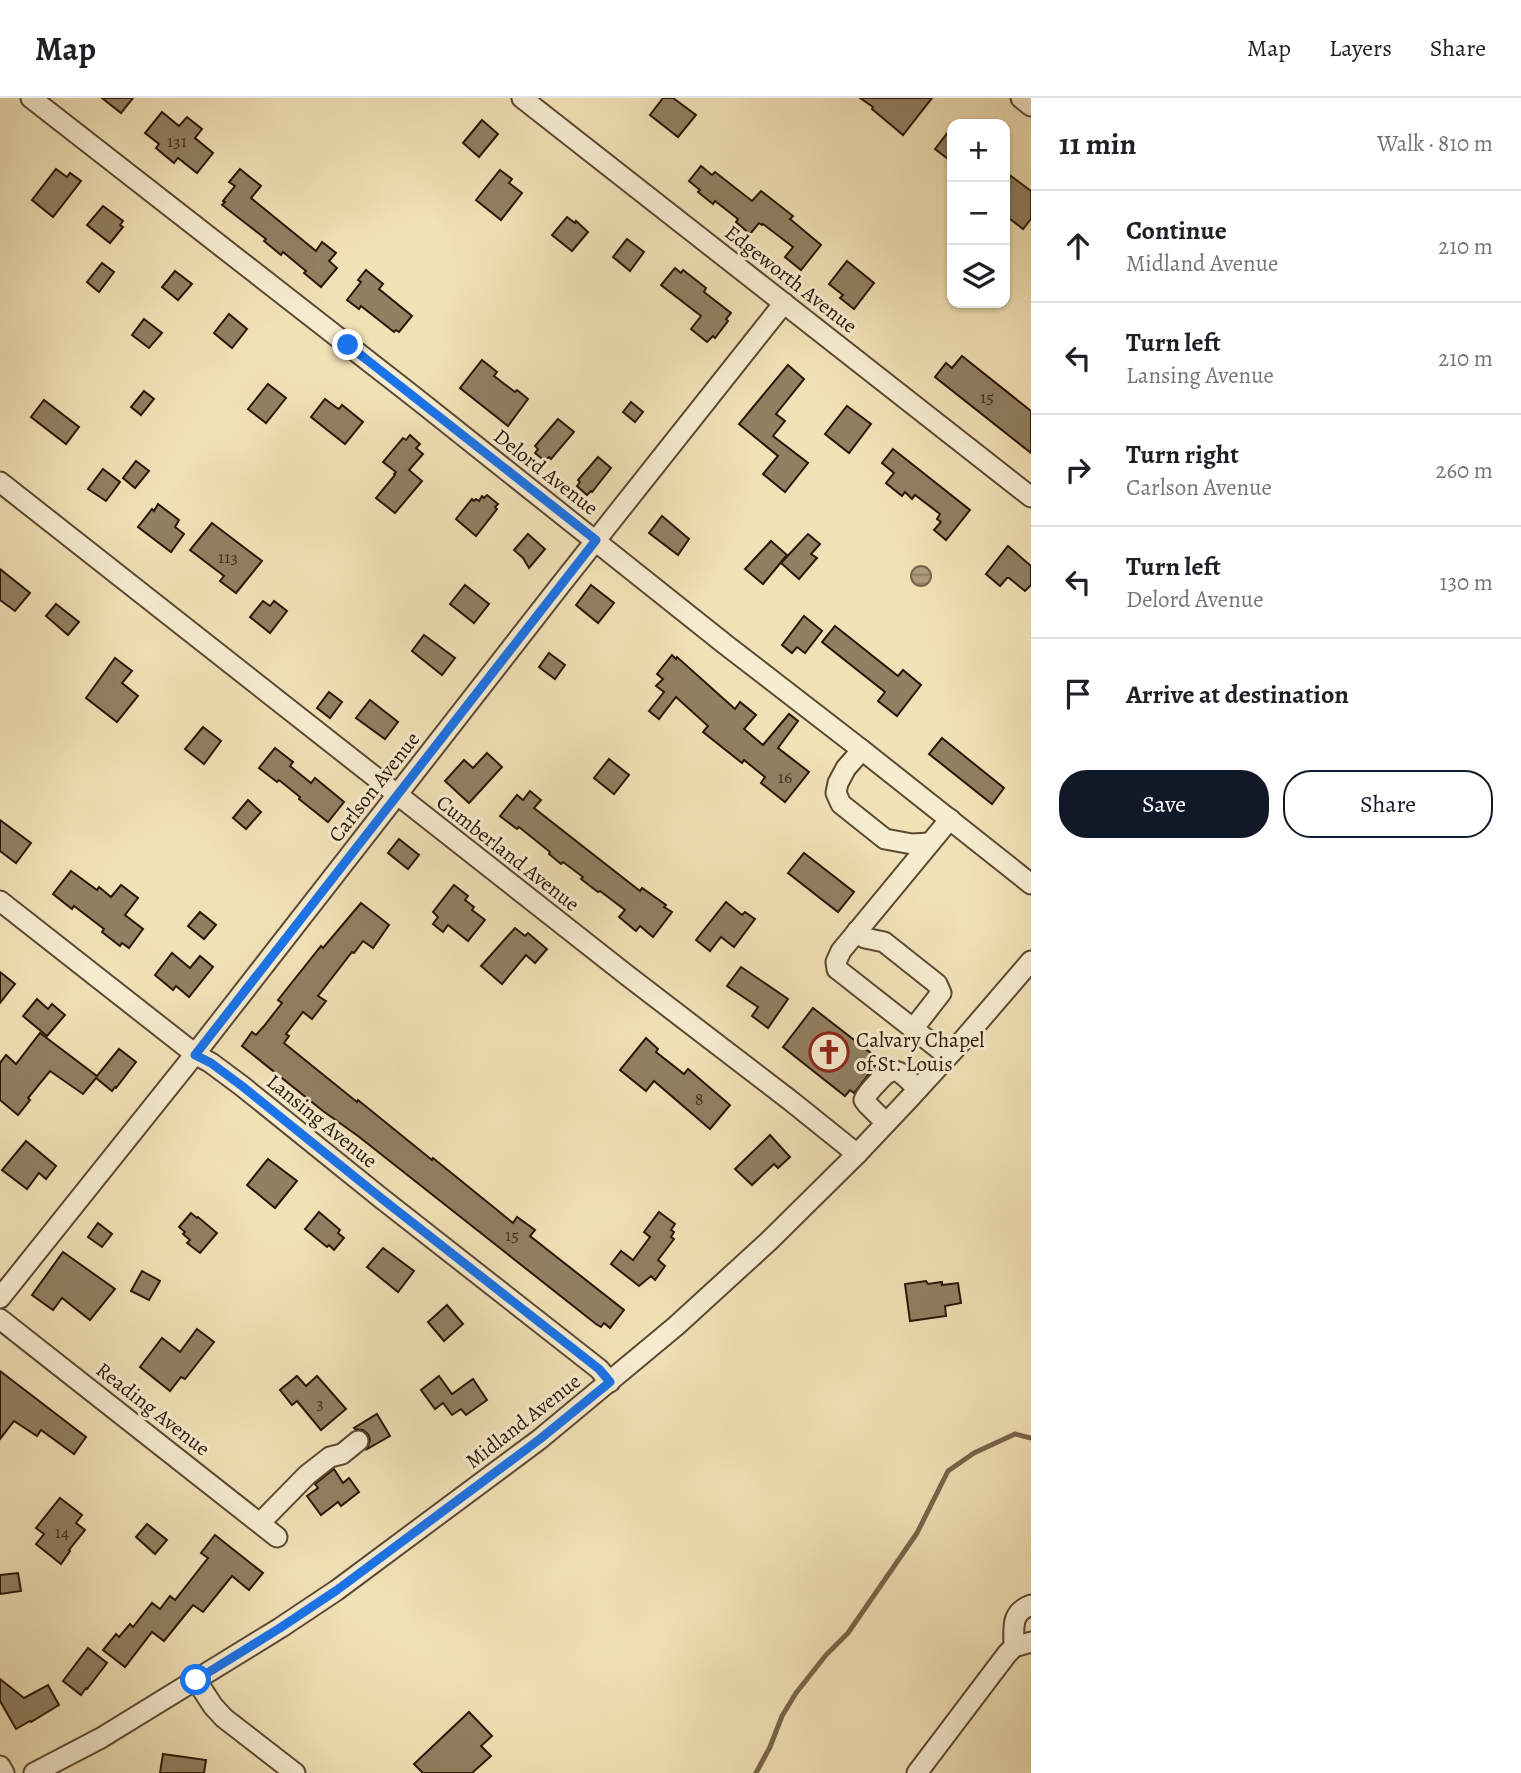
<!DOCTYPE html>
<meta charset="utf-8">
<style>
:root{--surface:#fff;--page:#f2f2f2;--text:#202124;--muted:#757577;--line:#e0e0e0;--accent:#111827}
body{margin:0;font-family:Alegreya,serif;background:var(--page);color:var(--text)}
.controls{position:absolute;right:21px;top:21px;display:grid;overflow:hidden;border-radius:14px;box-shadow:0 2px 5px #0004}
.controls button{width:63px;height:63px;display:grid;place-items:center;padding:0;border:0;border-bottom:2px solid var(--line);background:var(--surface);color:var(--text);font:35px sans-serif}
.stop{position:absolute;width:21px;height:21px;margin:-16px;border:5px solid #1a73e8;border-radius:50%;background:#fff}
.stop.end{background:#1a73e8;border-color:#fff;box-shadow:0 2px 7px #0008}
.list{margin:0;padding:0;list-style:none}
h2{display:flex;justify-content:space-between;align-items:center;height:91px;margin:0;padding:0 28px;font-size:30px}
h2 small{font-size:23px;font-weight:400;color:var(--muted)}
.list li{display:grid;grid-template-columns:46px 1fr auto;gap:21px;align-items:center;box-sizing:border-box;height:112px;padding:0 28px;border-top:2px solid var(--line)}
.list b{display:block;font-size:26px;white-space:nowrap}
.list p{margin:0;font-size:23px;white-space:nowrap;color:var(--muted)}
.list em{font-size:23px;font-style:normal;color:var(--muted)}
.actions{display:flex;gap:14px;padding:21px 28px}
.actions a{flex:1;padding:16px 0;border:2px solid var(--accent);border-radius:28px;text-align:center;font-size:24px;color:var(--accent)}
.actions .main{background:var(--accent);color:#fff}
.icon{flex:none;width:38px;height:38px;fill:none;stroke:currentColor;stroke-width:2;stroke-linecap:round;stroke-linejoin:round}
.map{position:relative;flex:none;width:1031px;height:1675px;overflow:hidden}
header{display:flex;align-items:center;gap:42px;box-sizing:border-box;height:98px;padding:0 35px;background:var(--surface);border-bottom:2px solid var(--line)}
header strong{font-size:33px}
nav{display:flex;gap:38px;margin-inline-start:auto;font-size:24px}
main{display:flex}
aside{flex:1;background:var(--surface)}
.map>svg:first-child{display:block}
.water{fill:url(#water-rules);stroke:#79664c;stroke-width:2}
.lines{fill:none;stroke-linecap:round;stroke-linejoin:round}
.stream{stroke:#79664c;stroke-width:5}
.building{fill:#918062;stroke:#2a1607;stroke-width:2}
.minor-casing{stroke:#5c4933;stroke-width:23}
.minor{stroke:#f6ecd0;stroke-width:19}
.route{stroke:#1a73e8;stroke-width:9}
.labels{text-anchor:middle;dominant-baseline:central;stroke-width:6;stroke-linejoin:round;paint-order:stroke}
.number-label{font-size:18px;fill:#44301e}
.street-label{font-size:21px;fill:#2a1607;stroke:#f6ecd0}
.poi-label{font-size:21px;fill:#2a1607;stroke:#f6ecd0;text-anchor:start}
</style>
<header>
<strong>Map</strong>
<nav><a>Map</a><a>Layers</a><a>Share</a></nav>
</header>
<main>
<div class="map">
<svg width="1031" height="1675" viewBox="0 0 1031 1675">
<defs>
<pattern id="water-rules" width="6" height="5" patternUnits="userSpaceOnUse" patternTransform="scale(1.75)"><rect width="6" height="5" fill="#ad9c7a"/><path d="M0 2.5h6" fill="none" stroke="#8d7e62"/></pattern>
</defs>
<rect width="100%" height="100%" fill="#f1e1b6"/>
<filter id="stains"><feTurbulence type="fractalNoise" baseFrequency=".00286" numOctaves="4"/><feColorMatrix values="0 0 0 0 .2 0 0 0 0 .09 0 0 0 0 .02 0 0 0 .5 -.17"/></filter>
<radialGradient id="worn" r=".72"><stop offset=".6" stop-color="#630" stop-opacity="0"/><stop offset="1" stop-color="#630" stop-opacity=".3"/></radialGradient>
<circle class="water" cx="921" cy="478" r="10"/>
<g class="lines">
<path class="stream" d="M756,1675L770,1649L782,1618L796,1595L826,1557L848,1535L917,1435L948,1373L974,1355L1015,1336L1031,1340"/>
</g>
<g class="building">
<path d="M102,0H133L121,15Z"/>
<path d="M663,0H673L696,17L678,39L650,17Z"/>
<path d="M860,0H932L903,37L872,11L873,9Z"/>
<path d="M162,14L179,28L187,19L202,31L195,40L213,55L197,75L178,60L174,65L156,50L159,46L145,35Z"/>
<path d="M482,22L498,36L479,59L463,45Z"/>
<path d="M952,29V64L935,51Z"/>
<path d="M701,68L712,77L715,74L752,103L761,93L793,118L790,121L821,147L801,172L785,159L793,149L763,126L762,127L759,125L750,136L736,124L738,121L715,103L713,106L698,94L700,92L689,83Z"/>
<path d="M56,71L67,79L70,75L81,83L53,119L32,102Z"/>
<path d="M240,71L261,88L251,100L316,153L322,144L336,155L329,163L337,170L321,189L304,175L306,173L283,154L281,157L264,143L266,141L222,107L225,104L223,103L235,88L229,84Z"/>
<path d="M500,72L512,81L509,85L522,95L501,122L476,102Z"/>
<path d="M1011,78L1031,93V121L1023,131L1005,117V87Z"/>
<path d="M103,108L123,123L120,127L123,129L110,145L87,127Z"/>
<path d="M567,119L575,125L576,123L588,134L572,153L552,137Z"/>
<path d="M627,141L644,154L630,173L613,159Z"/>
<path d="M847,163L874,185L854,211L840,200L843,197L829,186Z"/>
<path d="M102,165L114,174L99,194L87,184Z"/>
<path d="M675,170L681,175L683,172L706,190L704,194L731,215L726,221L728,223L715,240L713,238L707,244L691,231L701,218L661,187Z"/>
<path d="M366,172L383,186L379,191L412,218L399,234L396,232L394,234L361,208L359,211L347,202L361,184L358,182Z"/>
<path d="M175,173L192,186L178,202L162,189Z"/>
<path d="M229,216L247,231L232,250L214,235Z"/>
<path d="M144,221L162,235L149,250L132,237Z"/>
<path d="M962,258L1031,313V355L935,279L946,265L952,270Z"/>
<path d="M482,262L497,274L494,278L515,294L517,292L528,301L508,328L460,290Z"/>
<path d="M788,267L804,281L776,316L785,323L773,338L808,365L785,394L763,376L778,358L739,326Z"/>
<path d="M268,286L286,300L266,325L248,311Z"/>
<path d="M144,293L154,301L141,317L131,309Z"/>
<path d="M325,301L337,310L339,311L342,307L363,324L345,346L311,319Z"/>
<path d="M44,302L79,329L66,346L31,319Z"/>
<path d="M631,304L643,314L635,324L623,314Z"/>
<path d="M847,308L871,326L849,355L825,336Z"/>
<path d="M558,321L574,334L551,361L549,359L545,363L535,355L538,351L535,348Z"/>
<path d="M410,337L420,346L416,350L423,356L409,372L422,383L395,415L376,400L395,377L394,376L396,374L383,364L403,340L406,342Z"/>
<path d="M893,351L970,412L946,442L934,432L941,424L937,421L940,416L915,397L912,401L905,394L902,398L886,385L894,375L882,365Z"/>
<path d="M598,359L611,370L592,394L591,393L587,397L577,388L580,384L578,382Z"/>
<path d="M136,363L149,373L135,390L123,380Z"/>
<path d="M103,371L120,384L106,403L88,391Z"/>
<path d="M487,397L498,406L495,409L497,411L476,438L456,421L472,401L474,403L476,401L479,403L482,398L484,400Z"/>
<path d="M158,406L179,422L175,429L184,436L171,454L138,429L152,411L154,413Z"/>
<path d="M662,418L689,441L678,457L649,435Z"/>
<path d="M212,425L262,463L236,495L220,483L224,478L190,452Z"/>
<path d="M528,436L545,451L529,470L523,460L514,452Z"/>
<path d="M808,436L820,446L811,456L817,460L799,481L781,465Z"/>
<path d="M771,443L787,457L763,486L745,471Z"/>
<path d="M1008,448L1031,468V487L1025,493L1009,480H1007L1000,488L986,476Z"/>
<path d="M0,471L30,495L15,513L0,502Z"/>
<path d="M465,487L489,506L474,525L450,506Z"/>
<path d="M591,487L614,505L598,525L576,507Z"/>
<path d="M263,503L270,508L274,503L287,513L270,535L250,519Z"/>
<path d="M56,506L79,524L68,537L46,518Z"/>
<path d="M804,518L822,533L805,555L797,549L792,555L782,547Z"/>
<path d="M835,528L898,578L903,572L921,587L897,618L878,603L885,594L822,544Z"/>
<path d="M424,537L455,560L442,577L412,553Z"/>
<path d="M549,555L565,567L555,581L539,569Z"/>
<path d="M672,557L676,561L677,559L735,611L740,604L756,617L744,631L763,647L789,616L798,623L778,650L809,674L785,704L761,685L765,679L744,662L742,665L703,634L708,628L676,599L659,621L649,613L664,594L656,588L663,581L657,576Z"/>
<path d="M115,560L132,573L122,585L138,598L117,624L86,600Z"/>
<path d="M329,594L342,604L330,620L317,610Z"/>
<path d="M370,602L398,624L385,641L356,620Z"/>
<path d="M203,629L221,643L204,666L185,651Z"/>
<path d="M942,640L1004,690L992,706L929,656Z"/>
<path d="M275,650L293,664L290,668L311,685L315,680L344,704L328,724L299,701L300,699L279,682L277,684L259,670Z"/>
<path d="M487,655L502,669L469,705L445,683L464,662L473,670Z"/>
<path d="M609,661L629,677L614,696L594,680Z"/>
<path d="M530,693L541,702L534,710L640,793L642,790L666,807L664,809L672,814L653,839L640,828L636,833L619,819L625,812L600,793L598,794L581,781L583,779L563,764L561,766L549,756L550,754L519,729L517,731L500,718L517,697L523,702Z"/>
<path d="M248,702L261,714L246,731L233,720Z"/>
<path d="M0,722L31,745L16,765L0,753Z"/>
<path d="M399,741L419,757L408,771L388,755Z"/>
<path d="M804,755L854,794L838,814L788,775Z"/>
<path d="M71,773L97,792L99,789L111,799L121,787L138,800L125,817L143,831L129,850L122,845L120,848L102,834L104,831L74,808L72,811L53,796Z"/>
<path d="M454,787L468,798L465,802L474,809L472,812L485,822L468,843L448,827L443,834L433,826L438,819L433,814Z"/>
<path d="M726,804L742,817L745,814L755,821L734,849L721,839L710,853L696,842Z"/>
<path d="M361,805L389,827L373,850L363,843L354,855L352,854L318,898L326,903L312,921L303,914L286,936L289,938L284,945L357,1004L358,1002L432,1062L433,1060L513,1125L517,1119L535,1132L530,1138L624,1212L610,1230L604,1225L601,1229L596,1226L358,1038L323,1013L242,948L252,934L256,937L264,928L282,905L278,902L321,848L323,850Z"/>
<path d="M200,814L216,827L204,841L188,828Z"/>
<path d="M515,830L525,838L528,835L547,851L535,865L526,857L502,886L481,868Z"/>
<path d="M172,855L190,870L200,858L213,869L189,899L176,888L173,892L155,877Z"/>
<path d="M741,869L788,901L768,930L752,918L758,909L727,888Z"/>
<path d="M0,874L15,886L0,905Z"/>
<path d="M37,901L48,911L52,906L65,917L47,938L23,918Z"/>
<path d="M813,910L876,959L871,965L875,968L854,995L850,992L845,998L783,949Z"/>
<path d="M40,935L97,978L119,951L136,964L116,990L115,989L112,993L96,980L83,996L50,973L28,1000L30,1002L18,1017L0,1002V965L6,957L16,966Z"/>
<path d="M646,940L658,951L656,954L684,976L688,971L730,1007L710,1031L654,983L646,993L620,972Z"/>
<path d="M770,1037L790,1059L778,1070L774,1066L752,1087L735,1071Z"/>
<path d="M26,1043L56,1068L46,1081L39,1075L27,1091L2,1072Z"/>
<path d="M268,1061L297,1083L275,1110L247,1087Z"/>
<path d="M319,1114L340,1132L338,1135L344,1140L334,1152L329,1147L327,1149L305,1131Z"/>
<path d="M659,1114L675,1126L671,1132L674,1134L671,1139L674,1141L658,1162L665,1168L655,1182L651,1178L639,1188L611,1166L621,1153L633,1162L650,1139L644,1134Z"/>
<path d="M191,1115L197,1120L198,1119L217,1135L200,1155L187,1145L190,1142L183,1136L185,1134L179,1129Z"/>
<path d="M98,1125L112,1136L102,1149L88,1139Z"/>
<path d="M383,1150L414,1173L398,1194L367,1169Z"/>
<path d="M63,1154L115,1191L90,1222L62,1200L53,1212L32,1197Z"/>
<path d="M142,1173L160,1183L149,1202L131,1193Z"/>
<path d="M926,1183L928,1186L942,1184V1187L958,1185L961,1205L945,1208L946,1218L910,1223L905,1186Z"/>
<path d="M447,1207L463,1226L444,1243L428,1224Z"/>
<path d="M197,1231L214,1244L185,1281L181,1279L170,1293L140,1269L162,1240L180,1254Z"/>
<path d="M0,1273L86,1339L74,1356L41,1332L37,1338L14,1323L0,1341Z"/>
<path d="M297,1278L306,1288L317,1278L346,1311L321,1332L297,1303L292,1307L280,1292Z"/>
<path d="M439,1278L452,1296L473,1281L487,1302L466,1317L461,1311L452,1317L443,1305L435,1311L421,1292Z"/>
<path d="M377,1316L390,1338L367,1351L370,1342L368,1336L363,1332L355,1331L354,1330Z"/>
<path d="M334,1371L343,1385L349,1380L359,1394L341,1408L338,1404L321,1417L307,1398L318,1390L315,1386Z"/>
<path d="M60,1400L82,1417L76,1425L85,1432L69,1452L70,1453L61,1466L36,1446L44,1436L36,1430Z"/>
<path d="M147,1426L167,1442L155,1456L136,1439Z"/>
<path d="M215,1437L263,1475L249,1492L232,1478L203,1514L193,1507L164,1543L152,1534L125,1569L103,1552L116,1536L119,1539L130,1526L133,1529L152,1505L160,1511L170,1498L175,1502L208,1460L201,1455Z"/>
<path d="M18,1475L21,1493L0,1496V1477Z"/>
<path d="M88,1550L107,1565L87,1591L86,1590L81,1597L63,1583Z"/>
<path d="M0,1581L24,1600L48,1587L59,1607L31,1624L30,1623L16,1631L0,1603Z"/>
<path d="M469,1614L492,1638L481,1648L491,1658L472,1675H423L414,1666Z"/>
<path d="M163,1656L206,1662L204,1675H160Z"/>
</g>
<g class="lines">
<g class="minor-casing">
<g id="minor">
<path d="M31,0L417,301L726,547L862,652L1031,786"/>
<path d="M522,0L1031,399"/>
<path d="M1021,0L1031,8"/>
<path d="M0,384L628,878L791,1003L857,1056"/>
<path d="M862,652L846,670L838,685L836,695L841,706L885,741L912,746L930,745"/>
<path d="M0,803L195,956L211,965L242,988L381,1100L599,1271L610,1284"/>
<path d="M857,833L865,840L884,844L937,886L941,895L913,931"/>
<path d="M948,958L837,871L836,864L841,853L950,721"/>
<path d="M886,1025L867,1006L864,1002C867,995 873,989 878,984C896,963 901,976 918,991"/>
<path d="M0,1200L195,956L562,485L784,205"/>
<path d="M0,1221L277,1439"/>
<path d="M260,1425L307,1377L330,1359L342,1356L358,1343"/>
<path d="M1014,1549C1014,1530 1010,1515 1031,1507"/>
<path d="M196,1582L213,1608L224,1620L295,1675"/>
<path d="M0,1668L4,1675"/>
<path d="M34,1675L101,1640L280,1530L337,1492L540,1341L676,1228L769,1143L857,1056L908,1002L963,942L1031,863"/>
<path d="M917,1675L1007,1556L1014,1549L1031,1544"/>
</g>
</g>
<use href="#minor" class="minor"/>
</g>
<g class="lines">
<path class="route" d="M196,1582L280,1530L337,1492L540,1341L610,1284L599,1271L381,1100L242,988L211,965L195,957L596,442L348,247"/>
</g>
<defs>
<g id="church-ring" transform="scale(2.0125)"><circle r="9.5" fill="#f6ecd0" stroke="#8f2418" stroke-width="1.5"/><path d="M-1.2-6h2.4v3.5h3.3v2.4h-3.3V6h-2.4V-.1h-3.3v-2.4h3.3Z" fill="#8f2418"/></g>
</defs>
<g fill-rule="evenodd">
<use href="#church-ring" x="829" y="954"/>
</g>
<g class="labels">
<g class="number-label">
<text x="177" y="43">131</text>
<text x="987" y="299">15</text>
<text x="228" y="459">113</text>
<text x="785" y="679">16</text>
<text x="699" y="1001">8</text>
<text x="512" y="1137">15</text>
<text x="320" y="1305">3</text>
<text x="62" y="1434">14</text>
</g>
<g class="street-label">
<text transform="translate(791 181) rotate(38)">Edgeworth Avenue</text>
<text transform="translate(546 374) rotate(38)">Delord Avenue</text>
<text transform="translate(374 689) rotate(-52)">Carlson Avenue</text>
<text transform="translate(508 755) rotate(38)">Cumberland Avenue</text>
<text transform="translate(322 1023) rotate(39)">Lansing Avenue</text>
<text transform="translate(153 1311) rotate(38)">Reading Avenue</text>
<text transform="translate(523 1323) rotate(-38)">Midland Avenue</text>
</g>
<g class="poi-label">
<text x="856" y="942">Calvary Chapel<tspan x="856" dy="24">of St. Louis</tspan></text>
</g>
</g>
<rect width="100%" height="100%" filter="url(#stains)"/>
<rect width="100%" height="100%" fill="url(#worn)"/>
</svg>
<div class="controls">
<button>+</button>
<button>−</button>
<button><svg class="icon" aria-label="layers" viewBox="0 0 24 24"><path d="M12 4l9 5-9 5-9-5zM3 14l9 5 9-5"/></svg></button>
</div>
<div class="stop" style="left:196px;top:1582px"></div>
<div class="stop end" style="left:348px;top:247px"></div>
</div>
<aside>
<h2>11 min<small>Walk · 810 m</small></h2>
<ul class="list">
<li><svg class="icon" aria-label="ahead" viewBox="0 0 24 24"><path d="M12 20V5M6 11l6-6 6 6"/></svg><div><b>Continue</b><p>Midland Avenue</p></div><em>210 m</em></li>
<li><svg class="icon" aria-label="left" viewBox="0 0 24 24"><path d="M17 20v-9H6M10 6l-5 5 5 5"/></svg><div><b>Turn left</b><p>Lansing Avenue</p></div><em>210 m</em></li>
<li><svg class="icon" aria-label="right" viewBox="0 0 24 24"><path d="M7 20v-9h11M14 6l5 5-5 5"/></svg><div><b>Turn right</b><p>Carlson Avenue</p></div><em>260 m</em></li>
<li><svg class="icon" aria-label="left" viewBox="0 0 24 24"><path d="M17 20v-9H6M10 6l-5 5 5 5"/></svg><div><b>Turn left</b><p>Delord Avenue</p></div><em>130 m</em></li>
<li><svg class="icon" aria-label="arrive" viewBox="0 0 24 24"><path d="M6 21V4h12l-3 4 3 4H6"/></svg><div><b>Arrive at destination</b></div></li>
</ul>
<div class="actions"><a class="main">Save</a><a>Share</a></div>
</aside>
</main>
